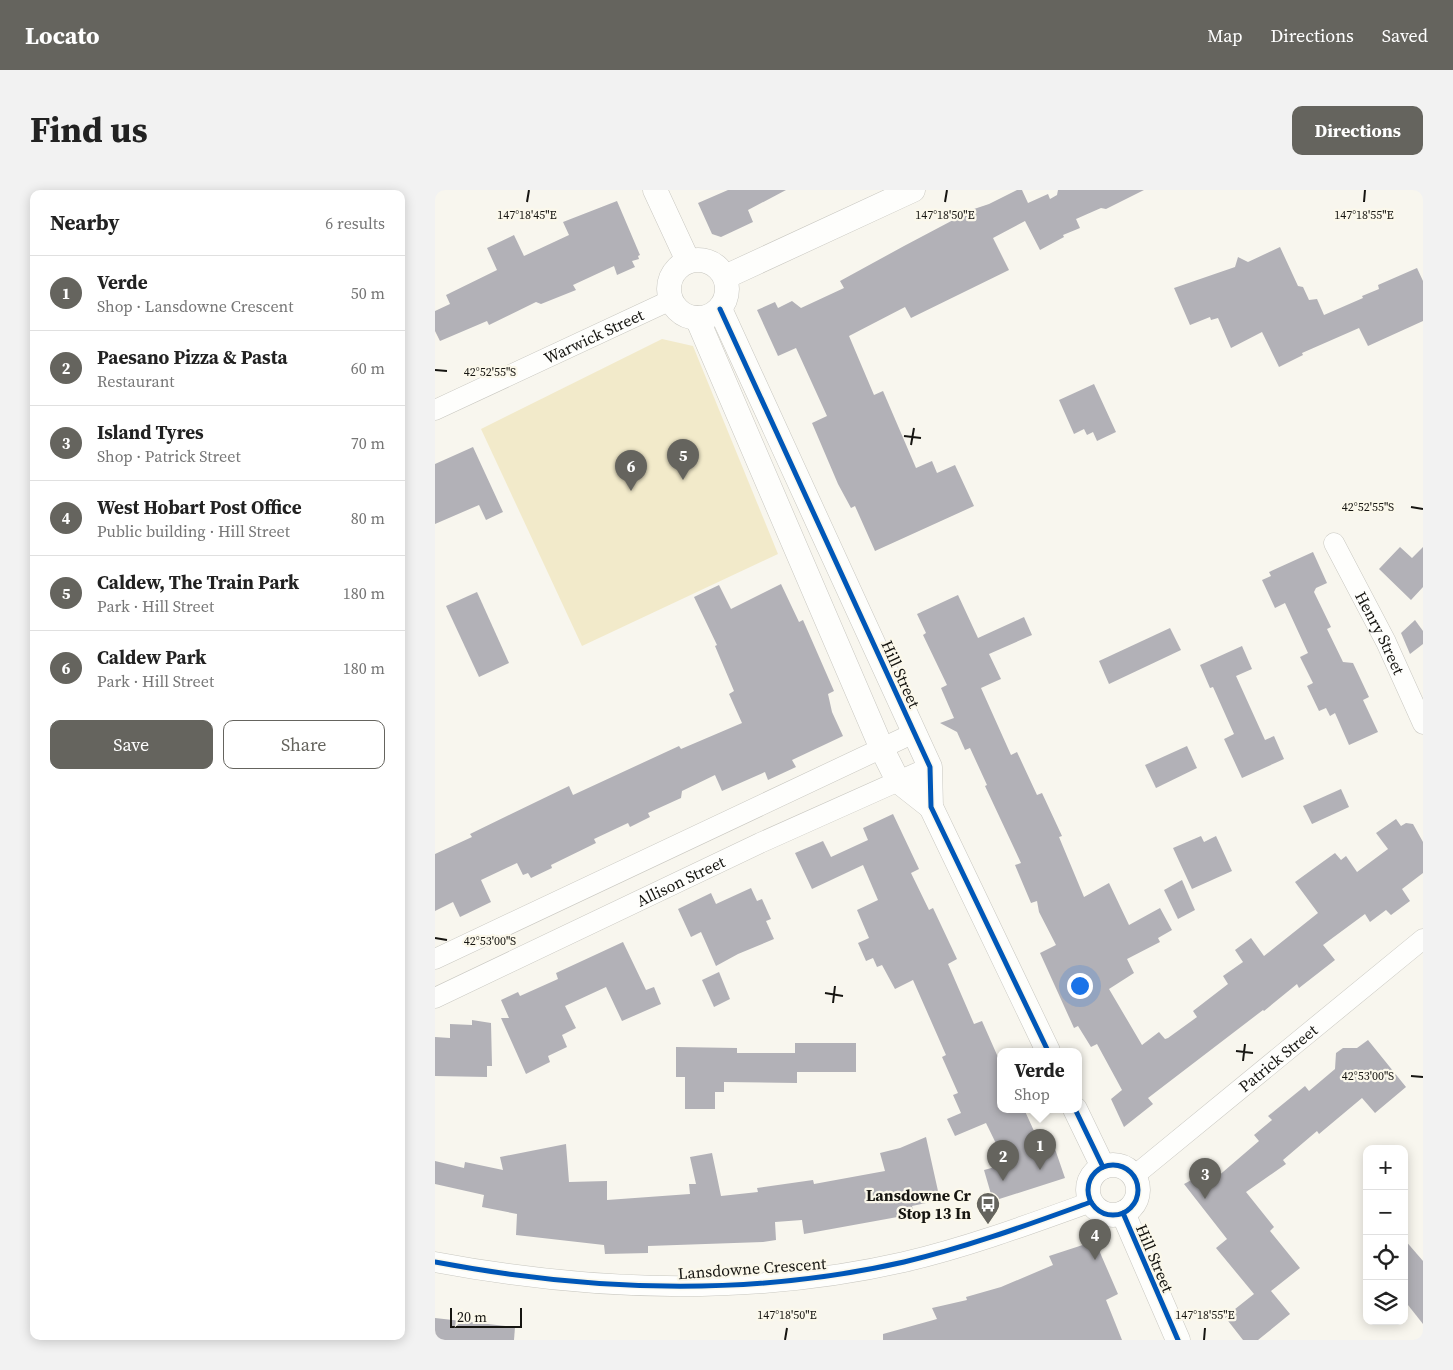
<!DOCTYPE html>
<meta charset="utf-8">
<style>
:root{--surface:#fff;--page:#f2f2f2;--text:#222;--muted:#767676;--line:#e0e0e0;--accent:#65645e}
body{margin:0;font-family:"Source Serif 4",serif;background:var(--page);color:var(--text)}
.controls{position:absolute;right:15px;bottom:15px;display:grid;overflow:hidden;border-radius:10px;box-shadow:0 2px 12px #0003}
.controls button{width:45px;height:45px;display:grid;place-items:center;padding:0;border:0;border-bottom:1px solid var(--line);background:var(--surface);color:var(--text);font:25px sans-serif}
.scale{position:absolute;left:15px;bottom:12px;width:72px;box-sizing:border-box;padding-left:5px;border:2px solid #161511;border-top:0;font-size:14px;line-height:18px;white-space:nowrap;color:#161511;-webkit-text-stroke:4px #fbf8eb;paint-order:stroke}
.you{position:absolute;left:644px;top:795px;width:18px;height:18px;margin:-12px;border:4px solid #fff;border-radius:50%;background:#1a73e8;box-shadow:0 0 0 8px #1a73e833}
.badge{display:grid;place-items:center;width:32px;height:32px;border-radius:50%;background:var(--accent);color:#fff;font-size:16px;font-weight:700}
.pin{position:absolute;translate:-50% -41px;filter:drop-shadow(0 1px 2px #0008)}
.pin::after{content:'';position:absolute;top:26px;width:18px;height:15px;background:inherit;clip-path:polygon(0 0,100% 0,50% 100%)}
.popup{position:absolute;left:562px;top:858px;width:85px;height:65px;box-sizing:border-box;display:grid;place-content:center;border-radius:10px;background:var(--surface);filter:drop-shadow(0 1px 4px #0005);font-size:16px;white-space:nowrap;color:var(--muted)}
.popup b{font-size:19px;color:var(--text)}
.popup::after{content:'';position:absolute;left:50%;top:100%;margin-left:-10px;border:10px solid transparent;border-top-color:var(--surface)}
.list{margin:0;padding:0;list-style:none}
h2{display:flex;justify-content:space-between;align-items:center;height:65px;margin:0;padding:0 20px;font-size:21px}
h2 small{font-size:16px;font-weight:400;color:var(--muted)}
.list li{display:grid;grid-template-columns:32px 1fr auto;gap:15px;align-items:center;box-sizing:border-box;height:75px;padding:0 20px;border-top:1px solid var(--line)}
.list b{display:block;font-size:19px;white-space:nowrap}
.list p{margin:0;font-size:16px;white-space:nowrap;color:var(--muted)}
.list em{font-size:16px;font-style:normal;color:var(--muted)}
.actions{display:flex;gap:10px;padding:15px 20px}
.actions a{flex:1;padding:11px 0;border:1px solid var(--accent);border-radius:10px;text-align:center;font-size:18px;color:var(--accent)}
.actions .main{background:var(--accent);color:#fff}
.icon{flex:none;width:28px;height:28px;fill:none;stroke:currentColor;stroke-width:2;stroke-linecap:round;stroke-linejoin:round}
.map{position:relative;flex:none;width:988px;height:1150px;overflow:hidden;border-radius:10px}
header{display:flex;align-items:center;gap:30px;box-sizing:border-box;height:70px;padding:0 25px;background:var(--accent);color:#fff}
header strong{font-size:24px}
nav{display:flex;gap:28px;margin-inline-start:auto;font-size:18px}
.intro{display:flex;align-items:center;justify-content:space-between;box-sizing:border-box;height:120px;padding:0 30px}
h1{margin:0;font-size:35px}
.button{padding:12px 22px;border-radius:10px;background:var(--accent);color:#fff;font-size:18px;font-weight:700}
main{display:flex;gap:30px;padding:0 30px}
aside{flex:1;background:var(--surface);border-radius:10px;box-shadow:0 2px 12px #0003}
.map>svg:first-child{display:block}
.green{fill:#f2eaca}
.building{fill:#b2b1b7}
.lines{fill:none;stroke-linecap:round;stroke-linejoin:round}
.minor-casing{stroke:#c8c7c0;stroke-width:21}
.tertiary-casing{stroke:#c8c7c0;stroke-width:25}
.minor{stroke:#fefefc;stroke-width:20}
.tertiary{stroke:#fefefc;stroke-width:24}
.cycleway-casing{stroke:#fbf8eb;stroke-width:8}
.cycleway{stroke:#0057b8;stroke-width:5}
.ticks{fill:none;stroke:#161511;stroke-width:2}
.labels{text-anchor:middle;dominant-baseline:central;stroke-width:4.5;stroke-linejoin:round;paint-order:stroke}
.street-label{font-size:16px;fill:#161511;stroke:#fbf8eb}
.poi-label{font-size:16px;font-weight:bold;fill:#161511;stroke:#fbf8eb;text-anchor:end}
.ticks-label{font-size:12px;text-anchor:middle;fill:#161511;stroke:#fbf8eb;stroke-width:4.5;stroke-linejoin:round;paint-order:stroke}
</style>
<header>
<strong>Locato</strong>
<nav><a>Map</a><a>Directions</a><a>Saved</a></nav>
</header>
<div class="intro"><h1>Find us</h1><a class="button">Directions</a></div>
<main>
<aside>
<h2>Nearby<small>6 results</small></h2>
<ul class="list">
<li><span class="badge">1</span><div><b>Verde</b><p>Shop · Lansdowne Crescent</p></div><em>50 m</em></li>
<li><span class="badge">2</span><div><b>Paesano Pizza &amp; Pasta</b><p>Restaurant</p></div><em>60 m</em></li>
<li><span class="badge">3</span><div><b>Island Tyres</b><p>Shop · Patrick Street</p></div><em>70 m</em></li>
<li><span class="badge">4</span><div><b>West Hobart Post Office</b><p>Public building · Hill Street</p></div><em>80 m</em></li>
<li><span class="badge">5</span><div><b>Caldew, The Train Park</b><p>Park · Hill Street</p></div><em>180 m</em></li>
<li><span class="badge">6</span><div><b>Caldew Park</b><p>Park · Hill Street</p></div><em>180 m</em></li>
</ul>
<div class="actions"><a class="main">Save</a><a>Share</a></div>
</aside>
<div class="map">
<svg width="988" height="1150" viewBox="0 0 988 1150">
<rect width="100%" height="100%" fill="#f8f6ee"/>
<path class="green" d="M227,149L258,156L343,364L147,456L46,239Z"/>
<g class="building">
<path d="M293,0H351L313,20L318,32L286,47L277,44L263,13Z"/>
<path d="M582,0H587L593,13L613,4L615,9L622,5L623,0H709L671,19L666,18L641,29L645,38L628,45L629,47L605,60L590,31L558,48L574,80L476,128L470,117L414,146L439,205L448,201L481,278L497,271L502,283L520,275L539,316L440,361L420,316L416,318L403,294L377,233L392,226L361,158L343,166L322,120L340,112L343,118L357,111L366,118L409,98L405,91L469,56L539,19L554,14Z"/>
<path d="M182,11L205,65L203,66L204,69L197,71L200,77L182,85L179,76L138,95L141,100L106,114L101,112L54,135L52,131L5,151L0,141V121L15,114L11,105L62,80L52,58L79,45L89,66L134,45L128,32Z"/>
<path d="M845,57L863,96L868,97L874,110L882,109L889,125L928,108L927,106L944,99L943,95L982,78L988,91V131L933,156L924,138L867,163L868,165L844,177L827,142L796,158L783,128L776,130L775,127L755,135L739,98L800,77L803,67L813,72Z"/>
<path d="M659,194L681,242L662,251L658,242L652,245L649,239L639,244L624,210Z"/>
<path d="M38,257L68,322L51,330L44,315L0,334V274Z"/>
<path d="M965,357L977,368L988,357V397L976,410L944,379Z"/>
<path d="M878,362L892,393L881,398L879,402L896,437L892,439L908,472L918,473L934,507L928,510L943,542L914,555L900,523L895,526L891,518L884,521L872,496L878,493L865,467L873,463L850,413L840,418L827,390L836,386L834,382Z"/>
<path d="M346,394L364,432L368,430L399,501L393,504L397,522L408,546L357,570L361,577L333,590L330,582L287,601L280,585L247,601L246,608L213,623L215,627L195,637L193,633L159,649L161,653L116,675L117,678L96,688L93,683L88,685L82,673L46,690L56,712L25,727L18,712L0,721V664L37,647L35,644L134,596L138,605L244,556L246,559L307,533L294,504L299,501L280,456L282,455L259,407L284,395L296,419Z"/>
<path d="M42,402L74,473L44,487L11,416Z"/>
<path d="M523,405L543,448L589,427L597,445L554,464L566,489L546,498L576,565L582,562L602,605L607,603L627,646L624,647L649,707L674,693L694,735L725,718L737,740L723,748L725,752L692,769L699,783L674,799L707,855L724,842L730,849L733,848L762,827L758,821L793,794L788,786L808,772L800,760L816,748L829,766L883,723L860,692L900,663L906,670L911,666L922,682L953,659L941,643L961,629L966,636L971,633L978,634L988,652V683L967,699L975,711L956,725L951,720L935,732L930,724L888,755L900,770L864,798L862,794L829,821L828,820L713,908L718,914L689,937L676,909L687,900L662,854L656,857L643,836L639,838L605,763L621,755L604,722L602,711L596,713L580,675L586,673L550,596L552,595L535,558L530,560L522,542L505,533L519,528L506,498L512,495L488,445L491,443L482,424Z"/>
<path d="M980,430L988,441V454L975,464L966,443Z"/>
<path d="M735,438L746,460L674,494L664,471Z"/>
<path d="M807,456L817,479L801,486L830,550L839,546L849,569L807,588L789,549L799,544L778,497L775,498L765,475Z"/>
<path d="M752,556L762,578L721,598L710,575Z"/>
<path d="M906,599L914,617L877,634L868,616Z"/>
<path d="M458,624L484,679L476,683L494,720L498,718L522,769L513,774L539,834L547,831L566,874V919H589L609,963L620,959L630,988L558,1011L549,980L571,974L551,933L520,946L512,929L526,923L518,905L523,903L507,867L511,865L478,790L460,799L447,775L442,777L438,768L431,771L423,753L434,748L422,720L443,710L428,675L377,699L360,663L388,651L396,667L433,650L428,638Z"/>
<path d="M766,646L769,652L781,646L797,681L757,699L738,658Z"/>
<path d="M747,690L760,720L743,729L729,700Z"/>
<path d="M316,698L322,711L327,709L336,729L331,731L339,749L303,764L281,776L266,742L256,747L243,719L276,703L281,714Z"/>
<path d="M188,752L211,800L219,797L226,814L187,831L171,797L130,816L141,838L127,845L132,857L113,866L115,872L91,884L66,828H74L66,810L83,802L85,806L123,789L121,783Z"/>
<path d="M284,782L295,809L279,817L267,790Z"/>
<path d="M37,830L56,833L57,876H52V887L0,886V847L15,848V834L37,835Z"/>
<path d="M933,850L971,897L940,923L927,908L884,944L882,941L848,970L851,974L811,1002L839,1037L835,1041L865,1078L836,1101L855,1124L823,1150H808L790,1127L819,1104L781,1058L792,1049L749,994L766,985L774,994L824,951L819,945L837,930L833,926L870,896L874,901L900,879L901,863L908,858H922Z"/>
<path d="M360,853H421V882H362V893L289,892V902H280V919H250V887H241V857L302,858V863H360Z"/>
<path d="M491,947L505,1010L477,1016L479,1024L369,1044L367,1030L340,1032L341,1050L328,1052L213,1056V1063L170,1064L169,1055L81,1045L82,1024L47,1017L49,1005L0,994V971L29,978L30,972L68,980L65,967L131,954L134,992L172,991V1010L255,1004L254,994H261L255,967L277,963L286,1006L323,1002L322,998L378,990L379,994L450,981L445,963L465,958Z"/>
<path d="M969,1049L988,1071V1134L969,1110Z"/>
<path d="M660,1051L683,1104L671,1110L687,1150H448V1144L502,1129L497,1118L532,1110L531,1107L566,1097L618,1075L614,1066Z"/>
<path d="M0,1128L80,1137L79,1150H0Z"/>
</g>
<g class="lines">
<g class="minor-casing">
<g id="minor">
<path id="s1" d="M0,220L236,110"/>
<path id="s2" d="M899,353L951,452L988,534"/>
<path d="M0,769L479,543"/>
<path id="s3" d="M0,808L325,653L495,577"/>
<path id="s4" d="M699,986L988,749"/>
<path d="M0,1072C154,1101 315,1107 469,1072C533,1057 595,1034 656,1012"/>
</g>
</g>
<g class="tertiary-casing">
<g id="tertiary">
<path d="M220,0L253,71"/>
<circle cx="263" cy="99" r="29"/>
<path d="M290,87L478,0"/>
<path d="M285,119L495,577L496,617L613,861"/>
<path d="M262,128L447,559L463,591L496,617"/>
<path d="M640,919L668,977"/>
<circle cx="678" cy="1000" r="25"/>
<path d="M688,1023L743,1150"/>
</g>
</g>
<use href="#minor" class="minor"/>
<use href="#tertiary" class="tertiary"/>
<g class="cycleway-casing">
<g id="cycleway">
<path d="M285,119L495,577L496,617L613,861"/>
<path d="M640,919L668,977"/>
<circle cx="678" cy="1000" r="25"/>
<path d="M688,1023L743,1150"/>
<path d="M0,1072C154,1101 315,1107 469,1072C533,1057 595,1034 656,1012"/>
</g>
</g>
<use href="#cycleway" class="cycleway"/>
</g>
<path class="ticks" d="M92,12L94,0M510,12L512,0M929,12L930,0M0,180L12,181M469,246L486,248M476,255L479,238M976,317L988,319M0,748L12,750M390,803L408,806M398,813L400,796M801,861L818,863M808,871L810,854M976,886L988,887M350,1150L352,1138M769,1150L770,1138"/>
<defs>
<g id="bus-pin" transform="scale(1.25)"><path d="M0 17L-7.5 6A9.5 9.5 0 1 1 7.5 6Z" fill="#65645e" stroke="#fbf8eb"/><path d="M-5-6H5V4H4V6H2V4H-2V6H-4V4H-5ZM-3.5-4V0h7V-4ZM-3.5 1.2v1.5H-2V1.2ZM2 1.2v1.5H3.5V1.2Z" fill="#fff"/></g>
</defs>
<g fill-rule="evenodd">
<use href="#bus-pin" x="553" y="1014"/>
</g>
<g class="labels">
<g class="street-label">
<text stroke="none"><textPath href="#s1" startOffset="175">Warwick Street</textPath></text>
<text stroke="none"><textPath href="#s2" startOffset="101">Henry Street</textPath></text>
<text transform="translate(466 484) rotate(66)">Hill Street</text>
<text stroke="none"><textPath href="#s3" startOffset="272">Allison Street</textPath></text>
<text stroke="none"><textPath href="#s4" startOffset="186">Patrick Street</textPath></text>
<text transform="translate(720 1068) rotate(67)">Hill Street</text>
<text transform="translate(317 1078) rotate(-4)">Lansdowne Crescent</text>
</g>
<g class="poi-label">
<text x="536" y="1005">Lansdowne Cr<tspan x="536" dy="18">Stop 13 In</tspan></text>
</g>
</g>
<g class="ticks-label">
<text x="92" y="29">147°18'45"E</text>
<text x="510" y="29">147°18'50"E</text>
<text x="929" y="29">147°18'55"E</text>
<text x="55" y="186">42°52'55"S</text>
<text x="933" y="321">42°52'55"S</text>
<text x="55" y="755">42°53'00"S</text>
<text x="933" y="890">42°53'00"S</text>
<text x="352" y="1129">147°18'50"E</text>
<text x="770" y="1129">147°18'55"E</text>
</g>
</svg>
<div class="controls">
<button>+</button>
<button>−</button>
<button><svg class="icon" aria-label="locate" viewBox="0 0 24 24"><circle cx="12" cy="12" r="6"/><path d="M12 2v4M12 18v4M2 12h4M18 12h4"/></svg></button>
<button><svg class="icon" aria-label="layers" viewBox="0 0 24 24"><path d="M12 4l9 5-9 5-9-5zM3 14l9 5 9-5"/></svg></button>
</div>
<div class="scale">20 m</div>
<div class="you"></div>
<div class="pin badge" style="left:605px;top:980px">1</div>
<div class="popup"><b>Verde</b>Shop</div>
<div class="pin badge" style="left:568px;top:991px">2</div>
<div class="pin badge" style="left:770px;top:1009px">3</div>
<div class="pin badge" style="left:660px;top:1070px">4</div>
<div class="pin badge" style="left:248px;top:290px">5</div>
<div class="pin badge" style="left:196px;top:301px">6</div>
</div>
</main>
